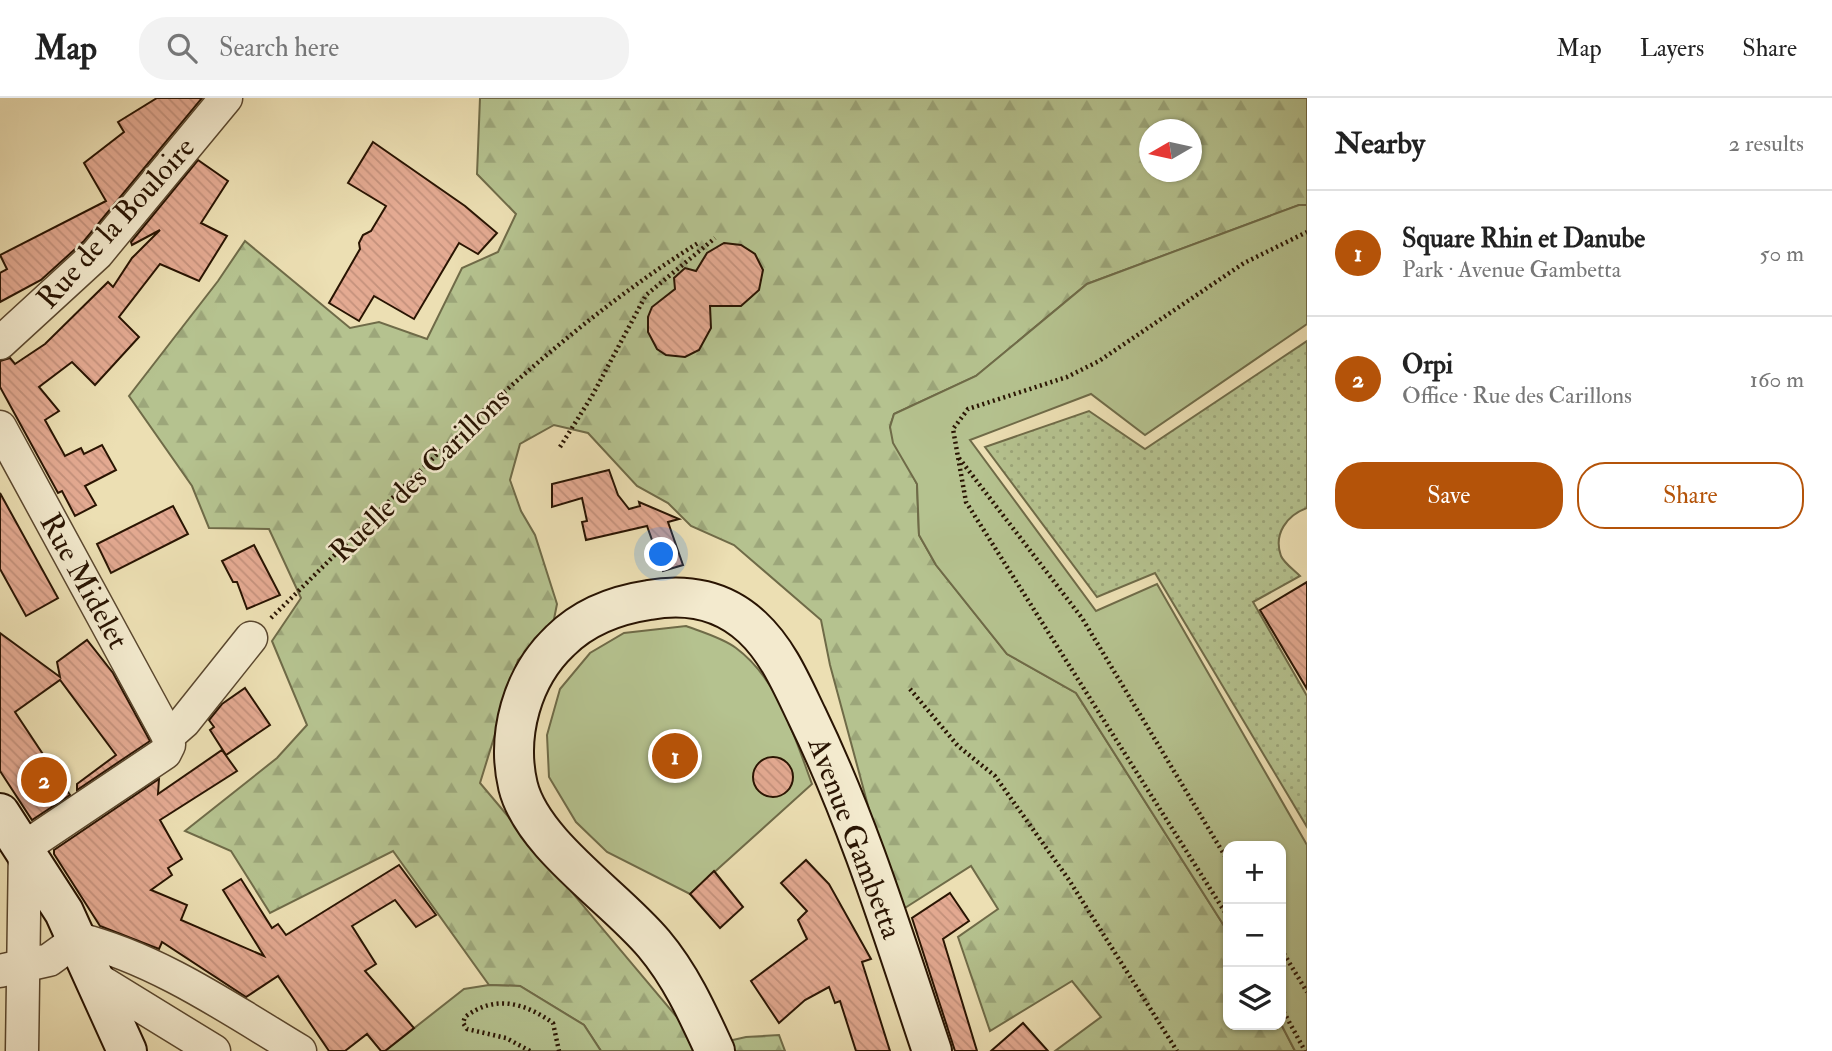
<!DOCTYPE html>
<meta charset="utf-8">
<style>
:root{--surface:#fff;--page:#f2f2f2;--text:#222;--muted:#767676;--line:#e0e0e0;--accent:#b45309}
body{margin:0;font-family:"IM FELL Double Pica",serif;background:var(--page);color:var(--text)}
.controls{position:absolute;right:21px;bottom:21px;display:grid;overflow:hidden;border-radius:14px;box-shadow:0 2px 5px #0004}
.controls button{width:63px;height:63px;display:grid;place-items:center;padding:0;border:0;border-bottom:2px solid var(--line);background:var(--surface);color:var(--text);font:35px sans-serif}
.compass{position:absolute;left:1139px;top:21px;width:63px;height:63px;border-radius:50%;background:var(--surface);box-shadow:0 2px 5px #0004;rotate:261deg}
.you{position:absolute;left:662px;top:457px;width:24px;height:24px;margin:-18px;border:5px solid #fff;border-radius:50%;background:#1a73e8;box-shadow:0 0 0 10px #1a73e833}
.badge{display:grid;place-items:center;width:46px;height:46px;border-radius:50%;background:var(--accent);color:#fff;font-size:23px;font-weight:700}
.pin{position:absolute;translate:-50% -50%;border:4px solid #fff;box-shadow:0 2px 7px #0006}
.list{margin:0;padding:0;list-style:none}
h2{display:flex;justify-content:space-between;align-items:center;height:91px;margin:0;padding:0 28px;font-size:30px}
h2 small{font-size:23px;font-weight:400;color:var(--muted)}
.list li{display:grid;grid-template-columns:46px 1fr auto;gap:21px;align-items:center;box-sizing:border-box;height:126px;padding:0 28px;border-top:2px solid var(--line)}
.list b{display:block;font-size:26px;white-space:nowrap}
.list p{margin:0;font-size:23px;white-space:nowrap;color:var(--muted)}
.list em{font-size:23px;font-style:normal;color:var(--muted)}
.actions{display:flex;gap:14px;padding:21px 28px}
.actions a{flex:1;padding:16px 0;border:2px solid var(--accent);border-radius:28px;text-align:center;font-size:24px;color:var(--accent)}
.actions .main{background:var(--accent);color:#fff}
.icon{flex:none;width:38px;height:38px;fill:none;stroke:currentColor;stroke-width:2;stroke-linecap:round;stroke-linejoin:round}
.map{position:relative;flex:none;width:1307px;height:953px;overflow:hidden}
header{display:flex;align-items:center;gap:42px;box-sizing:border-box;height:98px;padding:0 35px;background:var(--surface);border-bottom:2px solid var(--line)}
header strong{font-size:33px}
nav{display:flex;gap:38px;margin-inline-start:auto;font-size:24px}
.search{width:490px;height:63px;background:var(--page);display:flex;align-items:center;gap:18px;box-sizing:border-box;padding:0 24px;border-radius:28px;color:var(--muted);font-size:26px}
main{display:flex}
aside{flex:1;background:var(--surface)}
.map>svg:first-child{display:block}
.grass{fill:url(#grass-dots);stroke:#6f6b48;stroke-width:2}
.forest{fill:url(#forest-firs);stroke:#6f6b48;stroke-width:2;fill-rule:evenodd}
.park{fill:#b5c28f;stroke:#6f6b48;stroke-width:2}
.building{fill:url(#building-back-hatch);stroke:#291402;stroke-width:2}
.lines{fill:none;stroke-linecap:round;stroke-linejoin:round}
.street-casing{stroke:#5a472e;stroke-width:35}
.secondary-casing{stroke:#291402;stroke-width:42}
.path{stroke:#291402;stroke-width:4.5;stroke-dasharray:2 3.5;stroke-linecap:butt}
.street{stroke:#f3eace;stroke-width:32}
.secondary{stroke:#f3eace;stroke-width:38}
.labels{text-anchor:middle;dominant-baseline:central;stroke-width:5;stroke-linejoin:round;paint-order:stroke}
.street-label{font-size:30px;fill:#291402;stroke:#f3eace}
</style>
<header>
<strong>Map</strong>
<div class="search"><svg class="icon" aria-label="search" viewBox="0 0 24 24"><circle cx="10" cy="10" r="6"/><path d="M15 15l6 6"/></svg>Search here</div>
<nav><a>Map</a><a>Layers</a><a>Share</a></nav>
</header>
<main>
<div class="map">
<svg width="1307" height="953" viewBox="0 0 1307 953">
<defs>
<pattern id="grass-dots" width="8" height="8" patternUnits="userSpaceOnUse" patternTransform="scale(1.75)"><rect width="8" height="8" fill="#b5c28f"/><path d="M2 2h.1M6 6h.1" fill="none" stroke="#9ca67a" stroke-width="1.8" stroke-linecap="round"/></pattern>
<pattern id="forest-firs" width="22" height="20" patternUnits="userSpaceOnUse" patternTransform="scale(1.75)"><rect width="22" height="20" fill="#b5c28f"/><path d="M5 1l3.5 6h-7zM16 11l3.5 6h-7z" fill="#9ca67a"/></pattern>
<pattern id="building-back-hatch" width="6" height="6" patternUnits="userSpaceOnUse" patternTransform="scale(1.75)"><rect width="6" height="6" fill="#e4aa92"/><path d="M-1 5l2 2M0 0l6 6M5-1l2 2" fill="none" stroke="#c4917c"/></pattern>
</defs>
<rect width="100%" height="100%" fill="#ecdfb3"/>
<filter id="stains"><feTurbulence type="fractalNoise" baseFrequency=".00286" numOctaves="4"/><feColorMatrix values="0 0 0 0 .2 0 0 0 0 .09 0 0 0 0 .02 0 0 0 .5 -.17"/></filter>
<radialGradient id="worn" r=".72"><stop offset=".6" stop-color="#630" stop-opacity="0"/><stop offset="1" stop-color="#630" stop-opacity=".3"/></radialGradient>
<path class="grass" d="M1307,243V410C1287,417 1273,436 1281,458C1284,465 1294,472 1300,478L1253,504L1307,598V729L1155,475L1097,499L985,349L1089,313L1145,351Z"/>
<path class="forest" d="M480,0H1307V107H1299L1087,186L976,278L894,316L890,329L917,386L919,437L936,467L1007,556L1076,595L1228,834V927L1281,926L1295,953H1055L1101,919L1072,883L990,933L958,839L998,811L971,768L897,815L830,567L821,522L734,447L691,428L668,405L637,388L588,335L554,327L520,346L510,382L521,413L535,437L557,506L553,526L518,562L480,685L702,949L746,939L779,937L785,953H601L584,927L520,888L489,887L393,753L270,815L231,753L185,733L277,660L307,627L272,543L301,500L269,431L209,430L192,388L129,298L218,183L245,143L350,230L379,224L427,241L462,170L498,154L516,116L477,76ZM1150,32H1192V74H1150Z"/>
<g class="park">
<path d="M1299,107H1307V226L1145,337L1091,296L970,342L1096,513L1157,486L1307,747V953H1295L1281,926V748H1228V834L1076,595L1007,556L936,467L919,437L917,386L893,345L890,329L894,316L976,278L1087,186Z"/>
<path d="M686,528C702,534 723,540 736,550C779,582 794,638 812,686L690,796L607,754L576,724L549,679L547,637L560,591L590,555L624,535Z"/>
<path d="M489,887L520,888L584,927L601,953H385L464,891Z"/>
</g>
<g class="building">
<path d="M157,0H202L84,143L41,182L0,204V175L7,171L0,157L106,103L84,65L124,34L118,24Z"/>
<path d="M373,44L465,108L497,135L478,156L459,145L414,221L374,198L359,223L329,205L360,151L359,145L363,137L371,133L386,108L348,85Z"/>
<path d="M198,62L228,83L201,125L227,138L199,183L160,166L119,219L139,239L95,287L72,264L39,289L59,313L45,322L65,358L81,350L84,356L102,347L116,372L85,388L96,407L75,418L62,393L58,395L0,289V263L10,260L15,266L45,246L108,184L113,189L132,160L160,132L132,147L131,144Z"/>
<path d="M724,145L741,147L755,156L763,172L759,192L741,208H710L711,230L699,252L685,259L666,257L657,251L648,234V219L652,209L675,191L674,180L685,170L696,173L707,155Z"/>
<path d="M609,372L618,397L629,411L640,408L639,404L679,421L668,424L683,467L663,473L647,428L586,442L582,424L587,423L582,400L552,409V386Z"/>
<path d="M0,395L58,500L26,518L0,471Z"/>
<path d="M173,408L188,436L111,475L97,446Z"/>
<path d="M254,447L280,497L247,511L237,484H233L222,463Z"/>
<path d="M1307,484V591L1260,512Z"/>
<path d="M0,535L60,579L57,564L87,542L113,575L150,643L77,692V686L116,657L60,582L15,614L70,697L32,722L0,673Z"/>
<path d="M245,590L270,627L226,657L210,632L214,629L209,622L222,606Z"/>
<path d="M222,652L237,673L160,722L182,761L168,770L172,777L151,792L187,807L181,822L264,858L223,792L241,781L272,830L278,826L286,837L399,767L436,817L416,829L395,802L352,828L376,866L365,873L414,930L385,953H381L367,936L345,953H329L278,878L246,899L162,844L159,851L100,828L54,756V752L159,681L158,696Z"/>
<circle cx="773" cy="679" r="20"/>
<path d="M806,762L829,786L871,861L862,864L890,953H856L840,903L835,905L829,889L805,902L779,925L751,883L807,841L798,822L807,813L781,785Z"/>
<path d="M714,773L743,809L720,830L690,796Z"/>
<path d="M950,795L969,823L943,841L977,953H955L912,820Z"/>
<path d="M1023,925L1048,953H991Z"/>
</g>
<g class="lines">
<g class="street-casing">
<g id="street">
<path d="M0,245L97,156L226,0"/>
<path d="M0,329L168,638L169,647L165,655L25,749L22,953"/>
<path d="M168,638L184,624L251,540"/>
<path d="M0,873L49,862L78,841C158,861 230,911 300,953"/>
<path d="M95,880L214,953"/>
</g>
</g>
<g class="secondary-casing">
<g id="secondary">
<path d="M0,715L64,814L127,953"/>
<path d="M715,953C698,916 681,878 654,846C616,800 532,746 518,688C506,637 522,579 560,543C584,519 616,507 649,502C687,495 723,502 752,529C778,553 792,587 807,618C859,725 894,840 932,953"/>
</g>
</g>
<g class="path">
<path d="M560,349L592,298L646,197L715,140"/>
<path d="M959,360L1082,520L1228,763"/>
<path d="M271,520C406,388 537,246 698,145"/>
<path d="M910,591L958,648L995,678L1069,782L1177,953"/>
<path d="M1228,819L966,404L953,331L968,311L1067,279L1099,263L1244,165L1307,134"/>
<path d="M1281,851L1307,894"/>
<path d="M1281,909L1305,953"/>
<path d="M530,953L506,940L467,931L463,925L465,919C495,896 525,905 553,925L559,953"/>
</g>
<use href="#street" class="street"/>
<use href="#secondary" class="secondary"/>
</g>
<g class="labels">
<g class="street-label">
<text transform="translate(116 125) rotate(-48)">Rue de la Bouloire</text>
<text transform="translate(420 377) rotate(-44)">Ruelle des Carillons</text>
<text transform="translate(84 483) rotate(61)">Rue Midelet</text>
<text transform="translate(855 740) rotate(69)">Avenue Gambetta</text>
</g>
</g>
<rect width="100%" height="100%" filter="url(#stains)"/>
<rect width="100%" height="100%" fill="url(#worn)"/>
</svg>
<div class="controls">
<button>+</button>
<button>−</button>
<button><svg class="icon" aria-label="layers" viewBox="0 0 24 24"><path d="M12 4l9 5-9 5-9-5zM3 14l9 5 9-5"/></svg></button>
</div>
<svg class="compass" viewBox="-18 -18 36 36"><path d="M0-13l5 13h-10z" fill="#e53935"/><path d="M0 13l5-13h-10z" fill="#767676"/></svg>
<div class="you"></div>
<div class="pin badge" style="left:675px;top:658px">1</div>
<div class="pin badge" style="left:44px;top:682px">2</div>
</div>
<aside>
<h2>Nearby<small>2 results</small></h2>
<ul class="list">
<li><span class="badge">1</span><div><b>Square Rhin et Danube</b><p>Park · Avenue Gambetta</p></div><em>50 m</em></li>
<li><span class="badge">2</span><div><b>Orpi</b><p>Office · Rue des Carillons</p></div><em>160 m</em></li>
</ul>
<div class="actions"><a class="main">Save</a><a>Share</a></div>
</aside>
</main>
